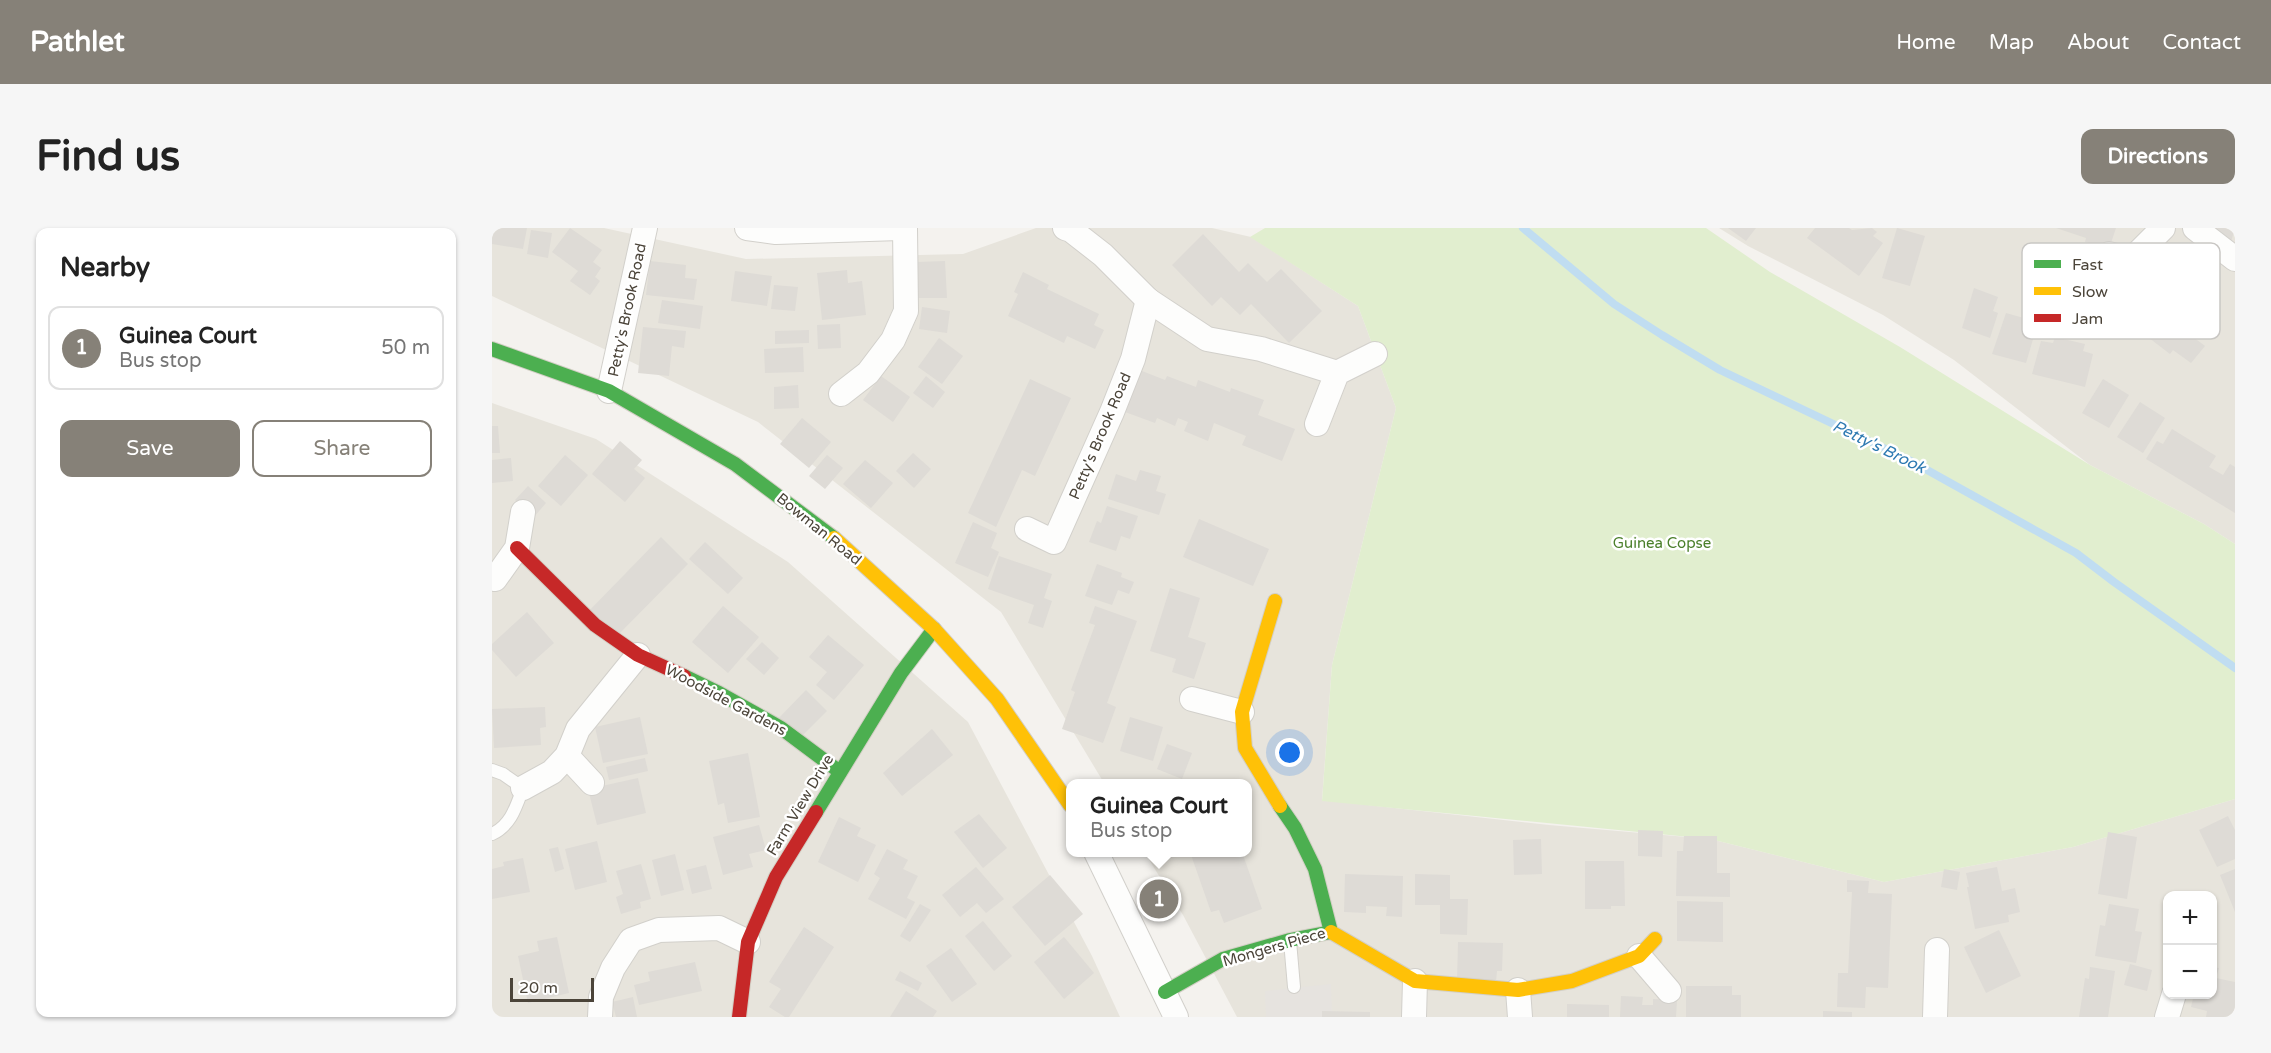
<!DOCTYPE html>
<meta charset="utf-8">
<style>
:root{--surface:#fff;--page:#f6f6f6;--text:#222;--muted:#767676;--line:#e0e0e0;--accent:#868178}
body{margin:0;font-family:"Varela Round",sans-serif;background:var(--page);color:var(--text)}
.controls{position:absolute;right:18px;bottom:18px;display:grid;overflow:hidden;border-radius:12px;box-shadow:0 2px 4px #0004}
.controls button{width:54px;height:54px;display:grid;place-items:center;padding:0;border:0;border-bottom:2px solid var(--line);background:var(--surface);color:var(--text);font:30px sans-serif}
.scale{position:absolute;left:18px;bottom:15px;width:84px;box-sizing:border-box;padding-left:6px;border:3px solid #4b4439;border-top:0;font-size:16px;line-height:21px;white-space:nowrap;color:#4b4439;-webkit-text-stroke:4px #fff;paint-order:stroke}
.you{position:absolute;left:798px;top:525px;width:21px;height:21px;margin:-15px;border:4px solid #fff;border-radius:50%;background:#1a73e8;box-shadow:0 0 0 9px #1a73e833}
.badge{display:grid;place-items:center;width:39px;height:39px;border-radius:50%;background:var(--accent);color:#fff;font-size:20px;font-weight:700}
.pin{position:absolute;translate:-50% -50%;border:3px solid #fff;box-shadow:0 2px 6px #0006}
.popup{position:absolute;left:574px;top:551px;width:186px;height:78px;box-sizing:border-box;display:grid;place-content:center;border-radius:12px;background:var(--surface);filter:drop-shadow(0 2px 4px #0005);font-size:20px;white-space:nowrap;color:var(--muted)}
.popup b{font-size:22px;color:var(--text)}
.popup::after{content:'';position:absolute;left:50%;top:100%;margin-left:-12px;border:12px solid transparent;border-top-color:var(--surface)}
.list{margin:0;padding:0;list-style:none}
h2{display:flex;justify-content:space-between;align-items:center;height:78px;margin:0;padding:0 24px;font-size:26px}
h2 small{font-size:20px;font-weight:400;color:var(--muted)}
.list li{display:grid;grid-template-columns:39px 1fr auto;gap:18px;align-items:center;box-sizing:border-box;height:84px;margin:0 12px 12px;padding:0 12px;border:2px solid var(--line);border-radius:12px}
.list b{display:block;font-size:22px;white-space:nowrap}
.list p{margin:0;font-size:20px;white-space:nowrap;color:var(--muted)}
.list em{font-size:20px;font-style:normal;color:var(--muted)}
.actions{display:flex;gap:12px;padding:18px 24px}
.actions a{flex:1;padding:14px 0;border:2px solid var(--accent);border-radius:12px;text-align:center;font-size:21px;color:var(--accent)}
.actions .main{background:var(--accent);color:#fff}
.map{position:relative;flex:none;width:1743px;height:789px;overflow:hidden;border-radius:12px}
header{display:flex;align-items:center;gap:36px;box-sizing:border-box;height:84px;padding:0 30px;background:var(--accent);color:#fff}
header strong{font-size:28px}
nav{display:flex;gap:33px;margin-inline-start:auto;font-size:21px}
.intro{display:flex;align-items:center;justify-content:space-between;box-sizing:border-box;height:144px;padding:0 36px}
h1{margin:0;font-size:42px}
.button{padding:15px 27px;border-radius:12px;background:var(--accent);color:#fff;font-size:21px;font-weight:700}
main{display:flex;gap:36px;padding:0 36px}
aside{flex:1;background:var(--surface);border-radius:12px;box-shadow:0 2px 4px #0004}
.map>svg:first-child{display:block}
.residential{fill:#e7e4dc;fill-rule:evenodd}
.green{fill:#e1eecf}
.parking{fill:#e6e3df}
.lines{fill:none;stroke-linecap:round;stroke-linejoin:round}
.stream{stroke:#c0ddf1;stroke-width:8}
.building{fill:#dedbd6}
.lane-casing{stroke:#d2d0cb;stroke-width:14}
.street-casing{stroke:#d2d0cb;stroke-width:26}
.fast-casing{stroke:#d3cfc5;stroke-width:16}
.slow-casing{stroke:#d3cfc5;stroke-width:16}
.jam-casing{stroke:#d3cfc5;stroke-width:16}
.lane{stroke:#fdfdfc;stroke-width:12}
.street{stroke:#fdfdfc;stroke-width:24}
.fast{stroke:#4caf50;stroke-width:14}
.slow{stroke:#ffc107;stroke-width:14}
.jam{stroke:#c62828;stroke-width:14}
.labels{text-anchor:middle;dominant-baseline:central;stroke-width:5;stroke-linejoin:round;paint-order:stroke}
.street-label{font-size:15px;fill:#4b4439;stroke:#fff}
.park-label{font-size:15px;fill:#4a7f2a;stroke:#fff}
.water-label{font-size:16px;font-style:italic;fill:#2e7ab2;stroke:#fff}
.key{fill:#fff;stroke:#c9c7c4;stroke-width:1.5}
.key-label{font-size:16px;fill:#4b4439}
</style>
<header>
<strong>Pathlet</strong>
<nav><a>Home</a><a>Map</a><a>About</a><a>Contact</a></nav>
</header>
<div class="intro"><h1>Find us</h1><a class="button">Directions</a></div>
<main>
<aside>
<h2>Nearby<small></small></h2>
<ul class="list">
<li><span class="badge">1</span><div><b>Guinea Court</b><p>Bus stop</p></div><em>50 m</em></li>
</ul>
<div class="actions"><a class="main">Save</a><a>Share</a></div>
</aside>
<div class="map">
<svg width="1743" height="789" viewBox="0 0 1743 789">
<rect width="100%" height="100%" fill="#f4f2ee"/>
<g class="residential">
<path d="M0,0H112L254,31L471,26L544,0H720L759,9L866,78L904,180L840,437L830,572L1057,597L1218,611L1392,654L1581,619L1743,571V789H745L691,687L653,625L756,624V556L612,555L509,384L266,194L0,68ZM1676,668H1720V766H1676Z"/>
<path d="M1227,0H1743V316L1712,296L1598,237L1462,132L1391,87L1256,18Z"/>
<path d="M0,175L104,211L296,334L476,494L600,728L628,789H0Z"/>
</g>
<path class="green" d="M773,0H1214L1278,44L1408,119L1598,237L1712,296L1743,316V571L1581,619L1392,654L1218,611L830,573L840,437L904,180L866,78L758,9Z"/>
<path class="parking" d="M839,756L840,789H774L773,763Z"/>
<g class="lines">
<path class="stream" d="M1031,0L1122,76L1170,107L1228,142L1419,233L1584,325L1622,354L1743,440"/>
</g>
<g class="building">
<path d="M0,0H35L31,21L0,16Z"/>
<path d="M78,0L110,22L101,34L109,40L103,49L108,53L98,67L78,53L86,43L60,24Z"/>
<path d="M1236,0H1264L1254,13Z"/>
<path d="M1323,0H1357L1360,2L1380,0L1385,4L1381,8L1391,15L1367,48L1315,10Z"/>
<path d="M1405,0L1433,8L1418,58L1390,50Z"/>
<path d="M1564,0H1624L1617,21L1593,14L1594,10Z"/>
<path d="M1696,0H1743L1738,17Z"/>
<path d="M39,2L60,5L56,30L35,26Z"/>
<path d="M711,6L747,44L756,35L775,54L789,41L830,83L797,115L759,76L748,87L729,69L720,78L680,37Z"/>
<path d="M158,33L194,37L193,50L205,51L202,72L154,67Z"/>
<path d="M453,33L455,70H426L425,34Z"/>
<path d="M355,42L356,55L370,53L374,87L330,92L325,45Z"/>
<path d="M243,43L280,48L275,78L239,73Z"/>
<path d="M531,44L557,57L555,61L607,86L602,97L612,102L603,121L575,108L572,115L516,88L526,66L522,64Z"/>
<path d="M282,57L306,59L303,83L279,81Z"/>
<path d="M1482,60L1506,69L1501,83L1506,85L1498,110L1470,100Z"/>
<path d="M1678,63L1711,88L1697,106L1713,118L1699,135L1681,122L1678,126L1648,103Z"/>
<path d="M170,72L211,78L208,101L166,95Z"/>
<path d="M430,79L458,83L455,105L427,101Z"/>
<path d="M1514,85L1539,92L1535,106L1542,108L1534,135L1500,126Z"/>
<path d="M348,96L349,120L326,121L325,97Z"/>
<path d="M151,99L194,103L192,120L180,118L177,148L146,145Z"/>
<path d="M317,102V115L283,116V103Z"/>
<path d="M1563,109L1593,116L1591,123L1601,126L1593,159L1540,146L1549,113L1561,115Z"/>
<path d="M447,110L471,128L450,156L426,139Z"/>
<path d="M311,119L312,144L273,145L272,121Z"/>
<path d="M645,141L673,152L675,148L704,159L706,152L738,164L739,160L772,172L766,187L803,201L790,233L750,217L754,208L722,195L716,213L692,203L696,194L686,190L683,198L665,190L663,195L633,184L641,164L637,162Z"/>
<path d="M389,148L418,169L401,194L371,172Z"/>
<path d="M434,148L453,164L441,180L421,165Z"/>
<path d="M538,151L579,170L543,248L530,242L504,299L476,285Z"/>
<path d="M1611,151L1637,167L1617,200L1590,185Z"/>
<path d="M306,157L307,180L282,181V159Z"/>
<path d="M1648,174L1673,190L1651,225L1625,209Z"/>
<path d="M310,190L339,214L317,240L288,216Z"/>
<path d="M0,198H6L8,225H0Z"/>
<path d="M1680,201L1724,228L1717,239L1731,247L1738,236L1743,239V285L1654,231L1665,213L1671,216Z"/>
<path d="M128,213L150,232L142,241L153,250L133,274L100,246Z"/>
<path d="M421,225L439,241L422,260L404,243Z"/>
<path d="M73,227L96,247L69,278L46,258Z"/>
<path d="M335,227L351,240L333,261L317,248Z"/>
<path d="M19,230L21,253L0,255V232Z"/>
<path d="M373,232L401,255L379,280L351,256Z"/>
<path d="M648,242L669,248L664,263L674,266L667,287L616,271L624,246L644,253Z"/>
<path d="M36,258L54,275L42,289L23,272Z"/>
<path d="M615,278L646,288L638,311L629,308L624,323L597,314L605,293L609,295Z"/>
<path d="M707,291L777,321L761,358L691,329Z"/>
<path d="M481,294L505,305L499,320L507,324L496,349L463,335Z"/>
<path d="M169,309L196,336L122,411L95,385Z"/>
<path d="M213,314L251,350L236,366L197,331Z"/>
<path d="M507,328L560,346L552,370L560,373L551,400L536,395L542,377L496,361Z"/>
<path d="M605,336L630,345L629,349L642,354L637,366L626,362L620,377L593,368Z"/>
<path d="M678,360L708,370L696,409L714,415L702,451L680,444L684,431L658,423Z"/>
<path d="M231,378L267,409L236,445L200,414Z"/>
<path d="M603,378L645,393L615,475L624,479L611,515L570,501L583,464L579,462L603,397L597,395Z"/>
<path d="M35,384L62,415L24,449L0,422V416Z"/>
<path d="M336,407L372,437L342,472L324,457L335,444L317,429Z"/>
<path d="M270,414L287,430L272,447L254,431Z"/>
<path d="M314,462L335,483L305,513L284,493Z"/>
<path d="M53,479L54,499L48,500L49,517L2,520L0,481Z"/>
<path d="M148,489L156,526L111,535L103,499Z"/>
<path d="M638,489L671,499L661,533L628,523Z"/>
<path d="M440,501L461,527L410,568L391,545Z"/>
<path d="M675,516L700,525L690,551L665,541Z"/>
<path d="M256,525L268,589L236,595L232,575L226,577L217,533Z"/>
<path d="M153,530L156,543L117,552L114,539Z"/>
<path d="M146,550L154,585L105,597L96,561Z"/>
<path d="M487,586L515,620L491,640L462,604Z"/>
<path d="M1736,588L1743,602V631L1725,639L1707,602Z"/>
<path d="M347,589L369,600L365,608L384,617L366,654L326,634Z"/>
<path d="M267,597L274,622L257,626L261,639L231,647L221,609Z"/>
<path d="M1146,602L1171,603L1170,629L1146,628Z"/>
<path d="M1616,604L1645,609L1635,671L1606,666Z"/>
<path d="M1192,608H1225V645H1238V669L1184,668L1185,623H1191Z"/>
<path d="M1049,611L1050,646L1022,647L1021,612Z"/>
<path d="M105,613L115,654L83,662L73,621Z"/>
<path d="M66,619L72,641L63,644L57,621Z"/>
<path d="M395,621L416,632L411,641L426,648L415,670L423,674L414,691L376,671L388,650L382,646Z"/>
<path d="M698,624H750L770,681L732,695L727,682L719,684Z"/>
<path d="M183,626L192,662L169,668L160,632Z"/>
<path d="M31,630L38,664L0,671V641L12,638L11,634Z"/>
<path d="M1093,633H1132L1133,678H1119V681H1093Z"/>
<path d="M149,636L159,671L148,674L149,680L129,686L124,669L131,666L124,643Z"/>
<path d="M214,637L220,661L200,666L194,642Z"/>
<path d="M484,639L512,671L494,685L485,675L468,689L450,667Z"/>
<path d="M1505,639L1510,663L1523,660L1528,684L1516,687L1517,694L1483,701L1475,659H1477L1474,645Z"/>
<path d="M1452,641L1468,644L1465,662L1449,659Z"/>
<path d="M1743,641V684L1728,647Z"/>
<path d="M853,646L911,648L910,689L894,688L895,679L874,678V685L852,684Z"/>
<path d="M923,646L958,647V671H976L975,707L948,706V677H923Z"/>
<path d="M558,647L591,686L553,718L520,679Z"/>
<path d="M1355,652L1377,653L1376,665L1400,666L1396,760L1374,759L1373,780L1345,779L1346,745H1356L1360,664H1355Z"/>
<path d="M1185,673L1231,674V714L1185,713Z"/>
<path d="M428,676L439,682L418,714L408,708Z"/>
<path d="M1617,676L1647,681L1643,703L1650,704L1644,735L1603,728L1608,697L1613,698Z"/>
<path d="M491,693L520,728L502,743L473,708Z"/>
<path d="M312,699L342,719L297,789H293L277,779L289,761L277,754Z"/>
<path d="M1507,702L1529,748L1494,765L1472,719Z"/>
<path d="M65,709L77,765L36,775L26,728L47,723L45,713Z"/>
<path d="M572,709L602,745L572,771L542,734Z"/>
<path d="M966,714L1011,715L1010,743H1005L1004,754L965,753Z"/>
<path d="M459,720L485,756L460,774L434,738Z"/>
<path d="M203,734L210,763L147,777L142,757L158,753L156,744Z"/>
<path d="M1638,736L1660,742L1655,763L1632,757Z"/>
<path d="M1598,739L1623,743L1616,789H1587L1593,750L1597,751Z"/>
<path d="M1720,739L1727,740L1724,750L1743,754V789H1714L1715,783L1699,779L1702,766H1720Z"/>
<path d="M408,743L430,755L426,763L403,752Z"/>
<path d="M1194,758H1240V767H1249V789H1194Z"/>
<path d="M414,763L445,783L441,789H398Z"/>
<path d="M1129,768L1151,769L1150,777H1161V771L1185,772L1184,789H1128Z"/>
<path d="M141,769L145,789H124L120,774Z"/>
<path d="M1075,776L1117,777V789H1075Z"/>
<path d="M830,783L878,784V789H830Z"/>
<path d="M1331,783L1360,784V789H1331Z"/>
</g>
<g class="lines">
<g class="lane-casing">
<g id="lane">
<path d="M0,542L11,546L31,560C24,579 19,597 0,606"/>
<path d="M798,713L802,759"/>
</g>
</g>
<g class="street-casing">
<g id="street">
<path d="M255,0L284,4L408,0"/>
<path d="M573,0L579,2L611,27L656,72L715,111L769,121L845,145"/>
<path d="M1703,0L1743,31"/>
<path d="M1617,26L1639,32"/>
<path d="M1625,68L1639,32L1671,0"/>
<path d="M117,163L153,0"/>
<path d="M349,166L376,145L401,112L414,83L413,0"/>
<path d="M825,196L845,145L883,126"/>
<path d="M535,301L562,314L620,184L641,131L656,72"/>
<path d="M3,351L25,320L31,284"/>
<path d="M700,471L750,484"/>
<path d="M75,528L100,555"/>
<path d="M31,560L60,544L75,528L86,501L146,427"/>
<path d="M604,624L684,789"/>
<path d="M1147,728L1177,763"/>
<path d="M1026,762L1028,789"/>
<path d="M108,789L109,769L121,740L139,712L167,702L227,700L256,714"/>
<path d="M922,789L923,753"/>
<path d="M1443,789L1445,722"/>
<path d="M1675,789L1682,766"/>
</g>
</g>
<g class="fast-casing">
<g id="fast">
<path d="M0,121L117,163L243,236L342,310"/>
<path d="M192,448L227,465L289,500L348,544"/>
<path d="M324,584L409,445L442,401"/>
<path d="M673,764L731,731L798,712L839,704L823,641L803,600L788,578"/>
</g>
</g>
<g class="slow-casing">
<g id="slow">
<path d="M342,310L442,401L505,471L578,577"/>
<path d="M783,373L750,484L753,520L788,578"/>
<path d="M839,704L923,753L1026,762L1080,753L1147,728L1163,711"/>
</g>
</g>
<g class="jam-casing">
<g id="jam">
<path d="M25,320L103,397L146,427L192,448"/>
<path d="M247,789L256,714L284,649L324,584"/>
</g>
</g>
<use href="#lane" class="lane"/>
<use href="#street" class="street"/>
<use href="#fast" class="fast"/>
<use href="#slow" class="slow"/>
<use href="#jam" class="jam"/>
</g>
<g class="labels">
<g class="street-label">
<text transform="translate(135 82) rotate(-78)">Petty's Brook Road</text>
<text transform="translate(608 208) rotate(-67)">Petty's Brook Road</text>
<text transform="translate(327 301) rotate(39)">Bowman Road</text>
<text transform="translate(234 472) rotate(28)">Woodside Gardens</text>
<text transform="translate(308 577) rotate(-59)">Farm View Drive</text>
<text transform="translate(782 719) rotate(-16)">Mongers Piece</text>
</g>
<g class="park-label">
<text x="1170" y="315">Guinea Copse</text>
</g>
<g class="water-label">
<text transform="translate(1387 219) rotate(26)">Petty's Brook</text>
</g>
</g>
<rect x="1530" y="15" width="198" height="96" rx="9" class="key"/>
<rect x="1542" y="32" width="27" height="8" fill="#4caf50"/>
<rect x="1542" y="59" width="27" height="8" fill="#ffc107"/>
<rect x="1542" y="86" width="27" height="8" fill="#c62828"/>
<g class="key-label">
<text x="1580" y="42">Fast</text>
<text x="1580" y="69">Slow</text>
<text x="1580" y="96">Jam</text>
</g>
</svg>
<div class="controls">
<button>+</button>
<button>−</button>
</div>
<div class="scale">20 m</div>
<div class="you"></div>
<div class="pin badge" style="left:667px;top:671px">1</div>
<div class="popup"><b>Guinea Court</b>Bus stop</div>
</div>
</main>
